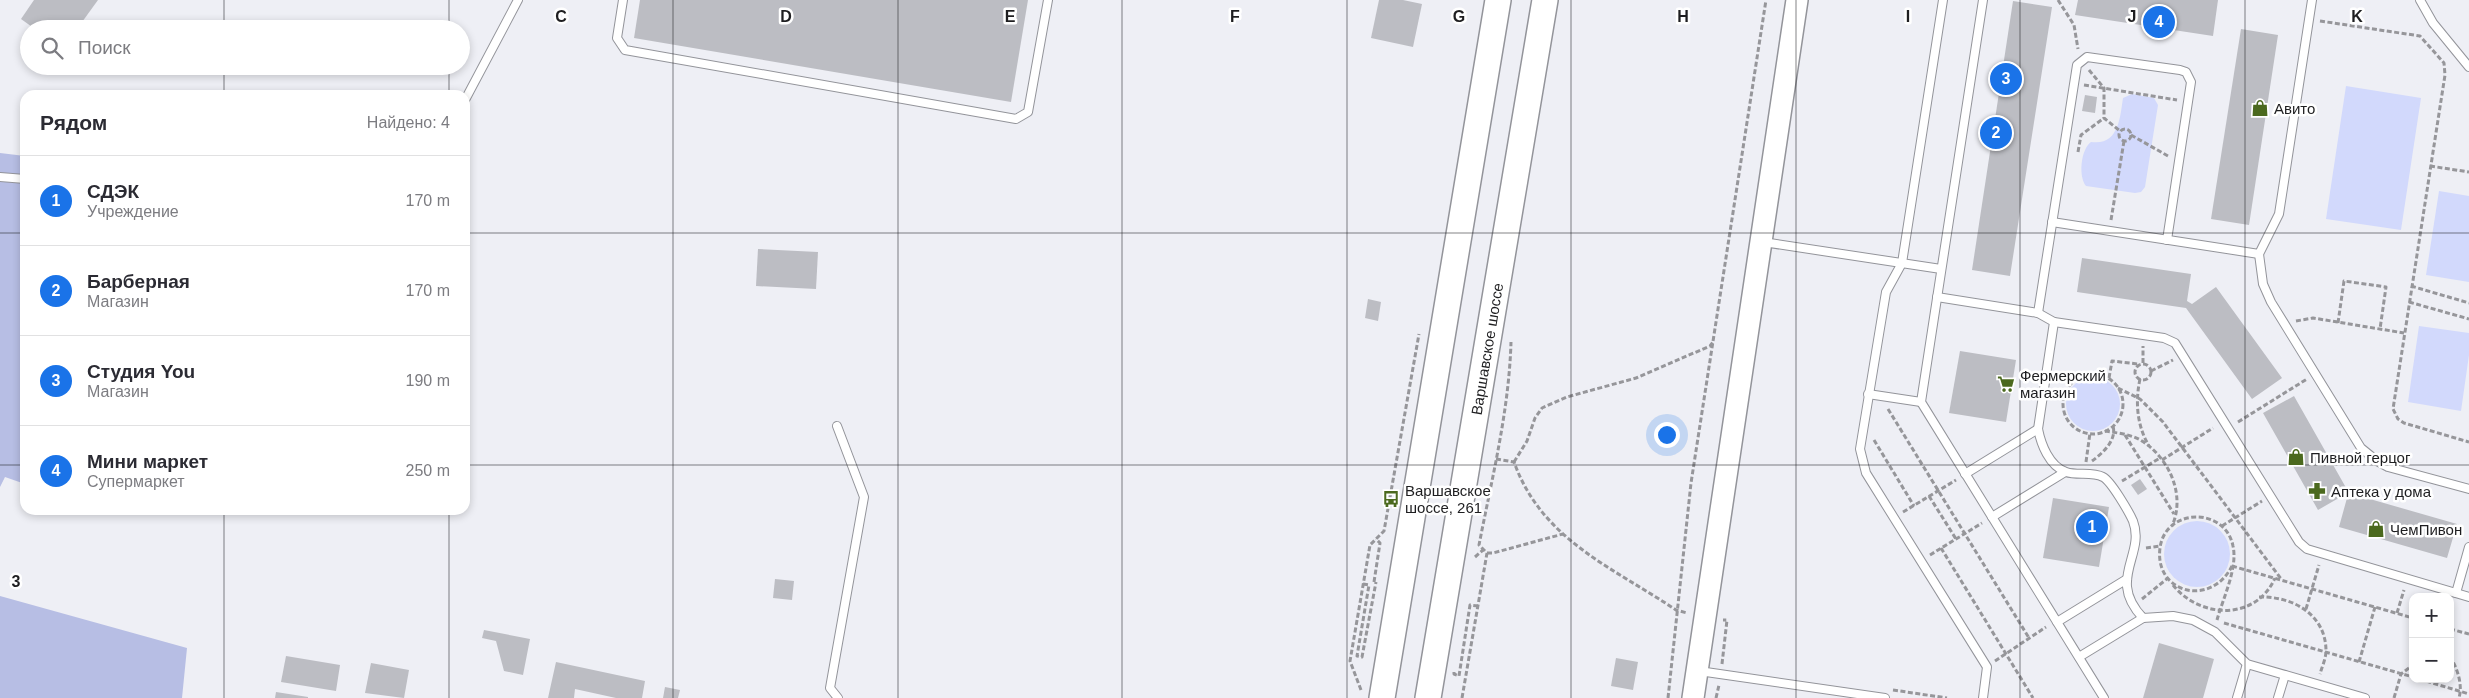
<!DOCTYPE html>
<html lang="ru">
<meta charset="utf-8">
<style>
:root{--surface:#fff;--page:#f7f7f7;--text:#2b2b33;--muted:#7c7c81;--line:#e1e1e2;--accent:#1a73e8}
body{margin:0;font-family:Arial,sans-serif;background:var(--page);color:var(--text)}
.controls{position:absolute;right:15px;bottom:15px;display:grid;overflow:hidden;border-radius:10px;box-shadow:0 2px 8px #0003}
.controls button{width:45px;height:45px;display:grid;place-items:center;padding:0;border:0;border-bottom:1px solid var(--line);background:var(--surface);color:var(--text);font:25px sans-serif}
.you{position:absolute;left:1666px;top:434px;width:18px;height:18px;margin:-12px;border:4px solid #fff;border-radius:50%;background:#1a73e8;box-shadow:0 0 0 8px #1a73e833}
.badge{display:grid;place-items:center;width:32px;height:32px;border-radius:50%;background:var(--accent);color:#fff;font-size:16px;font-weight:700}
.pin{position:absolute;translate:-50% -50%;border:2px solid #fff;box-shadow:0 1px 5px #0006}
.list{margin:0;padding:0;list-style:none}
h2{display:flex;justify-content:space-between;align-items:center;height:65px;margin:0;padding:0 20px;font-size:21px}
h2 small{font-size:16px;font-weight:400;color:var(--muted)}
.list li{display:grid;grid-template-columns:32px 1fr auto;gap:15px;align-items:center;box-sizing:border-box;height:90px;padding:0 20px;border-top:1px solid var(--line)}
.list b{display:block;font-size:19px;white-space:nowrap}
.list p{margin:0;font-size:16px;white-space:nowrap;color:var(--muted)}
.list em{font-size:16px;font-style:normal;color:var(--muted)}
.icon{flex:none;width:28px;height:28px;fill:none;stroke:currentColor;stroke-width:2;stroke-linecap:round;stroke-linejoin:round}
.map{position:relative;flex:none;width:2469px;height:698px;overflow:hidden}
.search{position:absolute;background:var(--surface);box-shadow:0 2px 8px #0003;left:20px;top:20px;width:450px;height:55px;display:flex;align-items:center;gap:12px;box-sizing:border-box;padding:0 18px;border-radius:28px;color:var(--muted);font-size:19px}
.panel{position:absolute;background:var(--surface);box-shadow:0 2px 8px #0003;left:20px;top:90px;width:450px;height:425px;border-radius:15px}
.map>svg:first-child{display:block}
.green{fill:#d2d9fc}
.forest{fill:#b7bee4}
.building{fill:#bcbdc3}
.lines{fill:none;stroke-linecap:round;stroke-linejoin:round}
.lane-casing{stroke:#93949a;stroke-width:10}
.secondary-casing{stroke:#93949a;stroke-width:24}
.primary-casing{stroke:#93949a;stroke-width:28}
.path{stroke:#96969a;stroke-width:3;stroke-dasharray:5 2.5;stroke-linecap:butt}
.lane{stroke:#fff;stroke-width:8}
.secondary{stroke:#fff;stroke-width:21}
.primary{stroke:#fff;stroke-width:25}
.grid{fill:none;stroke:#1e1e20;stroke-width:1;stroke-opacity:0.55}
.labels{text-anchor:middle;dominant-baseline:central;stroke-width:5;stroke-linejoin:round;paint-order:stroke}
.poi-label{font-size:15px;fill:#1e1e20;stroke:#fff;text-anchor:start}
.street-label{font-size:15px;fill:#1e1e20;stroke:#fff}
.grid-label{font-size:16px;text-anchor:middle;font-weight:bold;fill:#1e1e20;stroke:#fff;stroke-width:5;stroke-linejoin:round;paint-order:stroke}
</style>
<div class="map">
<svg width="2469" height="698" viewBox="0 0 2469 698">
<rect width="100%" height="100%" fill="#eeeff5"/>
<g class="green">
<path d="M2346,86L2421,98L2401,230L2326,219Z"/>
<path d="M2132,94L2154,98L2158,105L2145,187L2141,192L2135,193L2086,186C2078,176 2081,149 2091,142C2119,146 2120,117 2123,98Z"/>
<path d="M2439,191L2469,196V282L2426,275Z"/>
<path d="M2419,326L2469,333V355L2461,411L2408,402Z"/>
<circle cx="2093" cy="404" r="27"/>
<circle cx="2197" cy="554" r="33"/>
</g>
<g class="forest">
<path d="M0,153L25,156V484L5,477L0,487Z"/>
<path d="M0,596L187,648L182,698H0Z"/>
</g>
<g class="building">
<path d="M34,0H98L77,29H35L21,19Z"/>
<path d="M640,0H1028L1011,102L634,38Z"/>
<path d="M1379,0H1403L1422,4L1413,47L1371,38Z"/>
<path d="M2078,0H2218L2213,36L2075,15Z"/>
<path d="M2013,1L2052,7L2010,276L1972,270Z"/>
<path d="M2241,29L2278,35L2249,225L2211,219Z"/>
<path d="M2085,95L2097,97L2095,113L2082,111Z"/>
<path d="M758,249L818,252L816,289L756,286Z"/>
<path d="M2082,258L2191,274L2187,301L2192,304L2216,287L2282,378L2252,399L2186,308L2077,292Z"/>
<path d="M1368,299L1381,302L1378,321L1365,318Z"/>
<path d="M1960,351L2016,360L2006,422L1949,413Z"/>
<path d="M2294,396L2349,493L2457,524L2447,558L2339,527L2347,498L2344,495L2318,510L2263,413Z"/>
<path d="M2140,479L2147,489L2138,495L2131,485Z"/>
<path d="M2053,498L2109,507L2099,567L2043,558Z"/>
<path d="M775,579L794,581L792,600L773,598Z"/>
<path d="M484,630L530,639L523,675L504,671L496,641L482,638Z"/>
<path d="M2159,643L2214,659L2203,698H2143Z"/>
<path d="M286,656L340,665L336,691L281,682Z"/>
<path d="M1616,658L1638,662L1633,690L1611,686Z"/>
<path d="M556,662L645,681L642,698H616L575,689L574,698H548Z"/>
<path d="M371,663L409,670L404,698L365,693Z"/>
<path d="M665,687L680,690L678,698H663Z"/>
<path d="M276,692L308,697V698H275Z"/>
</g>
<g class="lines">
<g class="lane-casing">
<g id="lane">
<path d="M623,0L617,38L625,50L1016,119L1028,112L1048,0"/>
<path d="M1943,0L1902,263L1886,292L1860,449L1866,473L1987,667L1983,698"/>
<path d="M1983,0L1921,402L2104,698"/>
<path d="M2312,0L2279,214L2259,254L2263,284L2271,302L2361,448L2377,461L2388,467L2469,489"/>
<path d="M2420,0L2433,23L2469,67"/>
<path d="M465,100L518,0"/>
<path d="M0,177L25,179"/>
<path d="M2052,222L2259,254"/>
<path d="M1763,242L1941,269"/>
<path d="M1937,297L2038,313L2054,322L2038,429C2041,444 2049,466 2066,472C2077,476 2092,471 2103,477C2111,481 2129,512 2133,521C2146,555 2106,579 2143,618L2173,616L2193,620L2215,632L2247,664L2365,698"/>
<path d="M2038,313L2077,65L2087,57L2180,70L2186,72L2191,82L2167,240"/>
<path d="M2054,322L2164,338L2175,343L2299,542L2307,549L2469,597"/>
<path d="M1868,394L1921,402"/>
<path d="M837,426L864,497L830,688L838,698"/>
<path d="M1965,474L2038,429"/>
<path d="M1992,517L2065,472"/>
<path d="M2456,593L2469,547"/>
<path d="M2057,622L2127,579"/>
<path d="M2079,657L2143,618"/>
<path d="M1699,671L1885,698"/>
<path d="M2237,698L2247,664"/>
<path d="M2278,698L2285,675"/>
</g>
</g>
<g class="secondary-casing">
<path id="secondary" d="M1693,698L1797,0"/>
</g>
<g class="primary-casing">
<g id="primary">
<path d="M1382,698L1498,0"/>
<path id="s1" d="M1428,698L1545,0"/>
</g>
</g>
<g class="path">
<path d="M2058,0L2074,25L2078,49"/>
<path d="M2320,21L2420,36L2444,63L2445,75L2393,409L2398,419L2404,423L2469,442"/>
<path d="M2089,70L2104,88V118L2120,131"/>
<path d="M2084,85L2177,100"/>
<circle cx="2125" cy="135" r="6"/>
<path d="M2131,135L2168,156"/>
<path d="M2078,152L2081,135L2104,118"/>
<path d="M2430,166L2469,172"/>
<path d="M2111,220L2124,141"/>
<path d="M2411,286L2469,303"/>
<path d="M2409,302L2469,319"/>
<path d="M2296,321L2313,318L2404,333"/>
<path d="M2338,323L2344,281L2386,287L2380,329"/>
<path d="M2143,363V346"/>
<circle cx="2143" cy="372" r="8"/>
<path d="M2151,371L2173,360"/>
<circle cx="2093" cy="404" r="30"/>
<path d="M2109,378L2112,361L2138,364"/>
<path d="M2140,379C2135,402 2137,426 2149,446"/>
<path d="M2118,388L2140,399L2163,422L2282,580"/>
<path d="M1888,409L2029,638"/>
<path d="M2238,422L2307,379"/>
<path d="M2105,431C2117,433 2131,434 2142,441C2169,458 2186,495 2172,526"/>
<path d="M2125,435L2174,514"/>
<path d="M1874,440L1914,506"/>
<path d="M1496,459L1514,462C1542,540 1612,567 1676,610L1687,613"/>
<path d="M2162,460L2213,428"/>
<path d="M2092,461C2103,453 2117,440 2113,426"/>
<path d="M1514,462L1527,441L1535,418L1542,408L1567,397L1636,378L1710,346L1713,342"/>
<path d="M2086,462L2090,433"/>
<path d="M2122,481L2160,458"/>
<path d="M1929,496L1956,539"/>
<path d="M1903,512L1956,480"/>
<path d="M2222,526L2262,501"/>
<path d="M1941,548L2033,698"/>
<path d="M2146,548L2160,546"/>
<path d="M1487,553H1493L1563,534"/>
<path d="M1930,555L1982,523"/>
<path d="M1475,557L1483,550"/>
<path d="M2232,566L2413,618"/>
<path d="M1374,582L1380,543L1376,539"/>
<path d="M1363,584L1369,585L1357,656L1362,657L1376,582"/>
<path d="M2173,585C2200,619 2256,621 2275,578"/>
<path d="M2259,597C2292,596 2326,614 2326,651C2326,658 2322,667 2320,674"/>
<path d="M2142,599L2168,578"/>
<path d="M2306,609L2319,565"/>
<path d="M2397,613L2404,590"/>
<path d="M2217,620C2223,598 2238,568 2233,546C2225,506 2165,508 2160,548C2154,593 2211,608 2232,566"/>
<path d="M2224,623L2413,677"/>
<path d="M2450,629L2469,634"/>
<path d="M2450,656C2457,668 2463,684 2459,698"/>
<path d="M1995,661L2046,627"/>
<path d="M2359,662L2375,607"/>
<path d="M1722,664L1727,620H1723"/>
<path d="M1454,672V674L1459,676L1470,605L1478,606"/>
<path d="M2419,679L2469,694"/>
<path d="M1361,690L1350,661L1370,545L1384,531L1419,334"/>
<path d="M1893,690L1947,698"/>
<path d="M1462,698L1487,553L1479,545C1492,478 1509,411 1511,342"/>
<path d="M1668,698L1691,483L1766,0"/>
<path d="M1716,698L1719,685"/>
<path d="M2394,698L2401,674L2413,665"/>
</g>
<use href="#lane" class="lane"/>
<use href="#secondary" class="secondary"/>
<use href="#primary" class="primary"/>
</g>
<path class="grid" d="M224,0V29M449,0V29M673,0V698M898,0V698M1122,0V698M1347,0V698M1571,0V698M1796,0V698M2020,0V698M2245,0V698M224,66V95M449,66V95M0,233H25M465,233H2469M0,465H25M465,465H2469M224,510V698M449,510V698"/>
<defs>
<g id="shop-bare" transform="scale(1.35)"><path d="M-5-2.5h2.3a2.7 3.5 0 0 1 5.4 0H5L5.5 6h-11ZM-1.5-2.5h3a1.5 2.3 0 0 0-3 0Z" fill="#4b691e" stroke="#fff" stroke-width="2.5" paint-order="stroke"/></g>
<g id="supermarket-bare" transform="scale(1.35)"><path d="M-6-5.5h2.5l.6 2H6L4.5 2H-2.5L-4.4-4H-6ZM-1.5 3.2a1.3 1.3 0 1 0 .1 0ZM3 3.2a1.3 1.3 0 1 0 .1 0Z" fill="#4b691e" stroke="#fff" stroke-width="2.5" paint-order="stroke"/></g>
<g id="pharmacy-bare" transform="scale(1.35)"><path d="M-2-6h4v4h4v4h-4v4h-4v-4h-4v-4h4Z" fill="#4b691e" stroke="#fff" stroke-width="2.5" paint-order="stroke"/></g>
<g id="bus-bare" transform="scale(1.35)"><path d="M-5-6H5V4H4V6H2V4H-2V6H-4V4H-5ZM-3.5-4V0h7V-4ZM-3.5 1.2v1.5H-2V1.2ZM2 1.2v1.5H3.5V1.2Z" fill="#4b691e" stroke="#fff" stroke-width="2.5" paint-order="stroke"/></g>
</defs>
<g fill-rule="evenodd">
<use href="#shop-bare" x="2260" y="108"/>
<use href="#supermarket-bare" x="2006" y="384"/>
<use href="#shop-bare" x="2296" y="457"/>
<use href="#pharmacy-bare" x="2317" y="491"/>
<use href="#bus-bare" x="1391" y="499"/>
<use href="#shop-bare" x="2376" y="529"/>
</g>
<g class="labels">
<g class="poi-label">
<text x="2274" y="108">Авито</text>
<text x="2020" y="375">Фермерский<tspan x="2020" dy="17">магазин</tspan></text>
<text x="2310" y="457">Пивной герцог</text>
<text x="1405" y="490">Варшавское<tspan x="1405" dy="17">шоссе, 261</tspan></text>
<text x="2331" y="491">Аптека у дома</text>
<text x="2390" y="529">ЧемПивон</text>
</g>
<g class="street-label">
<text stroke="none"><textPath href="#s1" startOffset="354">Варшавское шоссе</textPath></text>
</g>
</g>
<g class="grid-label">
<text x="561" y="22">C</text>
<text x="786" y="22">D</text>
<text x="1010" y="22">E</text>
<text x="1235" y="22">F</text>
<text x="1459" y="22">G</text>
<text x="1683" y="22">H</text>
<text x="1908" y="22">I</text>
<text x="2132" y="22">J</text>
<text x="2357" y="22">K</text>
<text x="16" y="587">3</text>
</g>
</svg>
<div class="controls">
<button>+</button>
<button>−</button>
</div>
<div class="you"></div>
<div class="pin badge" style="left:2092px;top:527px">1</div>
<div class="pin badge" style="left:1996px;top:133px">2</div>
<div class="pin badge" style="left:2006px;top:79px">3</div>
<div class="pin badge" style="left:2159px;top:22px">4</div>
<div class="search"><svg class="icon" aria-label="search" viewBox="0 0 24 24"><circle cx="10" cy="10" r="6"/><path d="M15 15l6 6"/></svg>Поиск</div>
<section class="panel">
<h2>Рядом<small>Найдено: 4</small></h2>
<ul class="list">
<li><span class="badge">1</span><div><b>СДЭК</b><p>Учреждение</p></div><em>170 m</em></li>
<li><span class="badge">2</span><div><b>Барберная</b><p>Магазин</p></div><em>170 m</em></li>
<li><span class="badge">3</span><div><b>Студия You</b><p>Магазин</p></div><em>190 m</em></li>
<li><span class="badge">4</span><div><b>Мини маркет</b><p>Супермаркет</p></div><em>250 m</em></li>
</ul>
</section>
</div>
